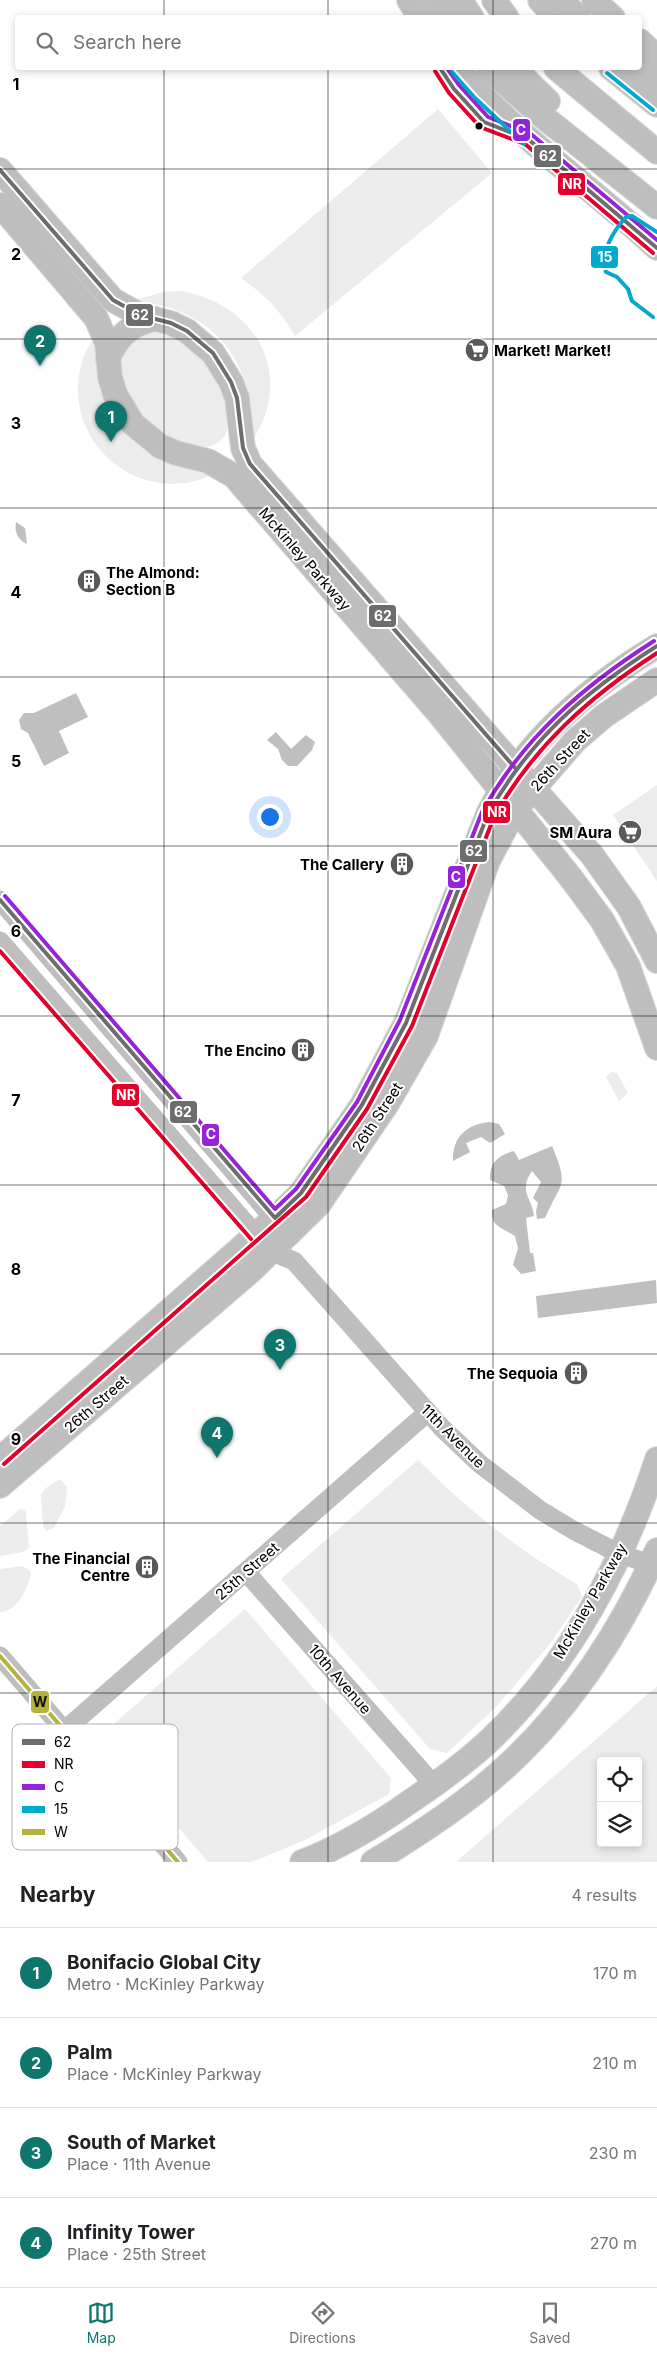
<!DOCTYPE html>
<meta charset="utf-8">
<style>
:root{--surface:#fff;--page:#f6f6f6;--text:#202124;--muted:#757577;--line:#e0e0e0;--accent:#0f766e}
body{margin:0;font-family:Inter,sans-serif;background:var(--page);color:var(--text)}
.controls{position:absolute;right:15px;bottom:15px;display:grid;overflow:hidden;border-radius:5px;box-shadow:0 2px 8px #0003}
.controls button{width:45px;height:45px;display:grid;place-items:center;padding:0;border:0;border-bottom:1px solid var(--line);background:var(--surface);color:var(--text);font:25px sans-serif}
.you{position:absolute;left:269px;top:816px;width:18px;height:18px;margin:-12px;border:4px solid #fff;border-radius:50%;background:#1a73e8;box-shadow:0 0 0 8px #1a73e833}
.badge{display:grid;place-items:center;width:32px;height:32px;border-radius:50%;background:var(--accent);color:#fff;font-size:16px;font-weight:700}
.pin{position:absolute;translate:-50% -41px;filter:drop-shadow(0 1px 2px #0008)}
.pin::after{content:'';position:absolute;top:26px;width:18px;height:15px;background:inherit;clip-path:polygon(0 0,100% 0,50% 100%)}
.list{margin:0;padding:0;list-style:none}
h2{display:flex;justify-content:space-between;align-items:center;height:65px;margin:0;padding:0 20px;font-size:21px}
h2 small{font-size:16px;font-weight:400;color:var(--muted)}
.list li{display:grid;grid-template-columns:32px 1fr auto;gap:15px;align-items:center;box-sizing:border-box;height:90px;padding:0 20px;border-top:1px solid var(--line)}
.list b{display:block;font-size:19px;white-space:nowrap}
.list p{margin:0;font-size:16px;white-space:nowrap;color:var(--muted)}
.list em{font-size:16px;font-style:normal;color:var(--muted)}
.icon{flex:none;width:28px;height:28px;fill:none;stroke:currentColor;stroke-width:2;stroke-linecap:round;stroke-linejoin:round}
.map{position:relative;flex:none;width:657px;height:1862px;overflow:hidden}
.search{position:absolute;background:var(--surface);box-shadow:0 2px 8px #0003;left:15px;right:15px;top:15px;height:55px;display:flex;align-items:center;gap:12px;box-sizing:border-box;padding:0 18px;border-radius:5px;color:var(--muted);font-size:19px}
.sheet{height:425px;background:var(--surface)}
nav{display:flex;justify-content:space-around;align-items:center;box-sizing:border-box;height:70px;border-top:1px solid var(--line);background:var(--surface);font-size:14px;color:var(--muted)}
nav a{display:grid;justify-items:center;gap:2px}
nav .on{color:var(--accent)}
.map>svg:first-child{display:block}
.green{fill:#ececec;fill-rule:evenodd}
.water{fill:#bfbfbf}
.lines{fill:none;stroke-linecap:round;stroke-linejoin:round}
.major-casing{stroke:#dbdbdb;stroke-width:26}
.minor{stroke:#bebebe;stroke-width:19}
.major{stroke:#bebebe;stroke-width:24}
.bus-1-casing{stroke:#fff;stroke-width:8}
.bus-2-casing{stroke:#fff;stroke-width:8}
.bus-3-casing{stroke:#fff;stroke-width:8}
.bus-4-casing{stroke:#fff;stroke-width:8}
.bus-5-casing{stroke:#fff;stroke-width:8}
.bus-1{stroke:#6d6d6d;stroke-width:4}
.bus-2{stroke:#e4002b;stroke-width:4}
.bus-3{stroke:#9623d7;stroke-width:4}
.bus-4{stroke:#00a9ce;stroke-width:4}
.bus-5{stroke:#b2b23c;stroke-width:4}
.grid{fill:none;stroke:#000;stroke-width:1;stroke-opacity:0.55}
.bus-dot{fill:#000;stroke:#fff;stroke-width:2}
.labels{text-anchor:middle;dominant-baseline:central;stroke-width:4;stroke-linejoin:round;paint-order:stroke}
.poi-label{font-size:15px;font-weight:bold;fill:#000;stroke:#fff;text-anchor:end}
.street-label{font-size:15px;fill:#000;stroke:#fff}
.key{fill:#fff;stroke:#b2b2b2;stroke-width:1}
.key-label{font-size:14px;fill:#000}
.grid-label{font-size:16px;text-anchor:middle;font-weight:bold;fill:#000;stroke:#fff;stroke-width:4;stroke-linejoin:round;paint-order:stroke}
.line-badge{stroke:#fff;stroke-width:2}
.badge-label{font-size:14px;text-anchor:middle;font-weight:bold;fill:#fff}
.pale-badge-label{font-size:14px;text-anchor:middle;font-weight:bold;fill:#111}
</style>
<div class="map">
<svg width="657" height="1862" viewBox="0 0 657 1862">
<rect width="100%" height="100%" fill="#fff"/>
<g class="green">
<path d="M438,109L492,173L295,336C279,309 266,296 241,278Z"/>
<path d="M181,291C242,301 286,353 265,416C261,427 254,437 249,447C259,380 228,321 159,305C149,303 138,303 128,302L163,292Z"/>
<path d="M98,332C89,382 109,430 154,456C172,467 194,470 214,474C140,510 59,441 82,362C85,351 92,341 98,332Z"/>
<path d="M154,332C183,338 202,356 217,381C225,395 228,405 228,421C227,461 177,447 156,432C140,421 130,403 124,386C119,371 117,352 125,338Z"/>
<path d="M657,785V881L613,815Z"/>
<path d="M611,1072L617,1073L628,1093L619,1101L606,1077Z"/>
<path d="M418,1460C467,1509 517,1550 577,1584L582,1597L549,1645L496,1707L447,1753L430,1749L281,1579Z"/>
<path d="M60,1479L67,1487L65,1506L54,1528L46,1531L43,1526L41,1494L46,1488Z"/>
<path d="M20,1509L25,1510L26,1515L29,1548L23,1552L0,1556V1526Z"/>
<path d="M23,1566L31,1572C29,1587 17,1612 0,1612V1569Z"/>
<path d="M245,1609L391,1778L389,1794L305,1840L262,1858L251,1862H208L100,1736Z"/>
<path d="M657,1686V1862H456ZM601,1761H638V1843H601Z"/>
</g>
<g class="water">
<path d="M16,522L25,528L27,544C18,540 14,532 16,522Z"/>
<path d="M76,693L88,717L59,731L69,753L44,766L28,733L21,729L19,720L24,713H34Z"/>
<path d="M276,732L291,749L306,735L315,742L312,750L297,766H288L282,760L278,749L267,740Z"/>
<path d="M490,1122L499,1124L505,1134L490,1143L481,1137L466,1143L470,1152L453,1161C452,1137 467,1124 490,1122Z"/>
<path d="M552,1146C569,1187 562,1180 545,1218L537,1219L536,1211L538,1203L533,1198L541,1182L532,1171C518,1192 532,1197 534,1216L526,1218L530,1253H533L536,1271L521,1274L513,1265L518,1248L515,1236C503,1228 490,1227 492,1210L506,1204L508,1195L504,1186L490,1180C489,1163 498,1155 514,1151L519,1160Z"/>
<path d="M656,1280L657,1303L538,1318L536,1296Z"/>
</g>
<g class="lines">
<g class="major-casing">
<g id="major">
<path d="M409,0L420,18"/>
<path d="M436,0L449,18"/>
<path d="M460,0L472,18"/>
<path d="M494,0L507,18"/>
<path d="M540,0L556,18"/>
<path d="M561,0L579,18"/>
<path d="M594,0L613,18"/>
<path d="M640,41L657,57"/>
<path d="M640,65L657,77"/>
<path d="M457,68C516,136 591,187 657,248"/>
<path d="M488,68L541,115L657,207"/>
<path d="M514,68L548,101"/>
<path d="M556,68L657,152"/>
<path d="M611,68L657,105"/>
<path d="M0,170L113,300L140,315L171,323L187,331L213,353L231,382L237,398L243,448L250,464L592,855L629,907L657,961"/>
<path d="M0,205L96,318L107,343L110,377L115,394L133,424L160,446L176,453L208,461L234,476L441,716L571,878L602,920L628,966L657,1048"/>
<path d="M108,359C117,336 131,324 155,319"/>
<path d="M0,1459L275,1218L301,1193L362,1105L406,1023L488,814C525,741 588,688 657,646"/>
<path d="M0,1486L251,1271L319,1204L387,1104L426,1036L488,861L515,810L575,741L604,716L657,680"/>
<path d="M302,1862C341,1847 377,1825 411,1801C439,1782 468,1761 492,1738C570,1663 624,1561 657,1459"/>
<path d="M373,1862C421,1833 470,1801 511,1762C573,1704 623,1627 657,1550"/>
</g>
</g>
<g class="minor">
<path d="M0,900L282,1228"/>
<path d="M0,941L256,1235L272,1252L294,1261L442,1428L480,1464L540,1510L573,1530L620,1554L650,1564"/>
<path d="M246,1572L434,1785"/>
<path d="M0,1656L178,1862"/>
<path d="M65,1730L428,1412"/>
</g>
<use href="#major" class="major"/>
<g class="bus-1-casing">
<g id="bus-1">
<path d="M440,68L454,89L484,122L528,139L657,248"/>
<path d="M0,170L113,300L140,315L171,323L187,331L213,353L231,382L237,398L243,448L250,464L516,769"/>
<path d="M0,900L275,1218L301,1193L362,1105L406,1023L488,814C530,739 585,692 657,646"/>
</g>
</g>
<g class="bus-2-casing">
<g id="bus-2">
<path d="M435,71L449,93L480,127L525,144L653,253"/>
<path d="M0,951L251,1239"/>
<path d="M4,1464L306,1197L367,1109L412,1026L494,817C534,746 589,697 657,653"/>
</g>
</g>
<g class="bus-3-casing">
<g id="bus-3">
<path d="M447,68L459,85L488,117L531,134L657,240"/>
<path d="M5,896L275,1209L296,1189L357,1102L400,1020L482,812C523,738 583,686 654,641"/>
</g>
</g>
<g class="bus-4-casing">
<g id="bus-4">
<path d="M452,72L475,98L524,144"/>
<path d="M607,73L653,110"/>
<path d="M653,317L632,301L628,289L617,277L606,272C599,254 614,230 626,217L632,216L657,232"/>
</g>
</g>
<g class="bus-5-casing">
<path id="bus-5" d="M0,1656L178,1862"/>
</g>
<use href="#bus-1" class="bus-1"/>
<use href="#bus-2" class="bus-2"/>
<use href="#bus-3" class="bus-3"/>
<use href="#bus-4" class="bus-4"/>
<use href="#bus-5" class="bus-5"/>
</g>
<path class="grid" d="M164,0V18M328,0V18M493,0V18M164,68V1862M328,68V1862M493,68V1862M0,169H657M0,339H657M0,508H657M0,677H657M0,846H657M0,1016H657M0,1185H657M0,1354H657M0,1523H657M0,1693H657"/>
<defs>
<g id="supermarket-disc" transform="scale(1.25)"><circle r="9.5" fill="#595959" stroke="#fff"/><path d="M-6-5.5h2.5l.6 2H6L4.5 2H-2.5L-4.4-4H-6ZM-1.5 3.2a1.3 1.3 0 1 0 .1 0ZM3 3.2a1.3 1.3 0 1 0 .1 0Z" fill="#fff"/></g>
<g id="building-disc" transform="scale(1.25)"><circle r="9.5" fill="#595959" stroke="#fff"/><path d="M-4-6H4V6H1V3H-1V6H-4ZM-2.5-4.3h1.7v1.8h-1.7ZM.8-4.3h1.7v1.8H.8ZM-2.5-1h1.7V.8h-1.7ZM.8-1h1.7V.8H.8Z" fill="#fff"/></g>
</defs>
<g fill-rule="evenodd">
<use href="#supermarket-disc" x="477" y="350"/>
<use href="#building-disc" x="89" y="581"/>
<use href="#supermarket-disc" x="630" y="832"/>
<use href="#building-disc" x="402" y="864"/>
<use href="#building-disc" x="303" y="1050"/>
<use href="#building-disc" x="576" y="1373"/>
<use href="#building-disc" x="147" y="1567"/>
</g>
<circle class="bus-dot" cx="479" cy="126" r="4.5"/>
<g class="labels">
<g class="poi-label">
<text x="494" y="350" text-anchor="start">Market! Market!</text>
<text x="106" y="572" text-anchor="start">The Almond:<tspan x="106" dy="17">Section B</tspan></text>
<text x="612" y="832">SM Aura</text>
<text x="384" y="864">The Callery</text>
<text x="286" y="1050">The Encino</text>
<text x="558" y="1373">The Sequoia</text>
<text x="130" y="1558">The Financial<tspan x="130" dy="17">Centre</tspan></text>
</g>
<g class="street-label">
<text transform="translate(305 559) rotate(49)">McKinley Parkway</text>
<text transform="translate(560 760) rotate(-47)">26th Street</text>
<text transform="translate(377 1117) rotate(-57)">26th Street</text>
<text transform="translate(96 1404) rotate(-41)">26th Street</text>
<text transform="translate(453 1436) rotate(45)">11th Avenue</text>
<text transform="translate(247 1571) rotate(-41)">25th Street</text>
<text transform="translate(590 1601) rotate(-60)">McKinley Parkway</text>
<text transform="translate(340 1679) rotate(49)">10th Avenue</text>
</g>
</g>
<rect x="12" y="1724" width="166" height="126" rx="8" class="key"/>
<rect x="22" y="1739" width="23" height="6" fill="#6d6d6d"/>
<rect x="22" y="1761" width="23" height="7" fill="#e4002b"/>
<rect x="22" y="1784" width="23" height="6" fill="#9623d7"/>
<rect x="22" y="1806" width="23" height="7" fill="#00a9ce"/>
<rect x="22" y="1829" width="23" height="6" fill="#b2b23c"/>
<g class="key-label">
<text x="54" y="1747">62</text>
<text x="54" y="1769">NR</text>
<text x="54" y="1792">C</text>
<text x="54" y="1814">15</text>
<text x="54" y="1837">W</text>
</g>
<g class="grid-label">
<text x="16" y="90">1</text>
<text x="16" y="260">2</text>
<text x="16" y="429">3</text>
<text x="16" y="598">4</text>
<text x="16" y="767">5</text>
<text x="16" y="937">6</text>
<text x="16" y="1106">7</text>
<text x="16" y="1275">8</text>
<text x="16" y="1445">9</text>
</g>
<g class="line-badge">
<rect x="512" y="118" width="19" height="24" rx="5" fill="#9623d7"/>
<rect x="533" y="144" width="29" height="24" rx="5" fill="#6d6d6d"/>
<rect x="557" y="172" width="29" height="24" rx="5" fill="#e4002b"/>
<rect x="590" y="245" width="29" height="24" rx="5" fill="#00a9ce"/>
<rect x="125" y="303" width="29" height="24" rx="5" fill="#6d6d6d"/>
<rect x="368" y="604" width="29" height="24" rx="5" fill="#6d6d6d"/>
<rect x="482" y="800" width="29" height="24" rx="5" fill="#e4002b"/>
<rect x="459" y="839" width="29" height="24" rx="5" fill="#6d6d6d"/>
<rect x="447" y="865" width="19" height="24" rx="5" fill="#9623d7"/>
<rect x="111" y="1083" width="29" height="24" rx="5" fill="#e4002b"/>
<rect x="169" y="1100" width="29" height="24" rx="5" fill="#6d6d6d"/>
<rect x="201" y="1123" width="19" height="24" rx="5" fill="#9623d7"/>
<rect x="30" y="1690" width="20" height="24" rx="5" fill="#b2b23c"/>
</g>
<g class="badge-label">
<text x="521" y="135">C</text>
<text x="548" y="161">62</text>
<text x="572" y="189">NR</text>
<text x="605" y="262">15</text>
<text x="140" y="320">62</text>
<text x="383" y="621">62</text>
<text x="497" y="817">NR</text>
<text x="474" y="856">62</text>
<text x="456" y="882">C</text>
<text x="126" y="1100">NR</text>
<text x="183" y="1117">62</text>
<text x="211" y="1139">C</text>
</g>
<g class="pale-badge-label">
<text x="40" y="1707">W</text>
</g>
</svg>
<div class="controls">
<button><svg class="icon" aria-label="locate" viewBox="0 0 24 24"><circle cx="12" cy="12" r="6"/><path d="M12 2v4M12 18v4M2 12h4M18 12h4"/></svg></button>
<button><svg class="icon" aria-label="layers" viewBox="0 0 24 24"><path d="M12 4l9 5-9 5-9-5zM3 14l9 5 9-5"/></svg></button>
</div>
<div class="you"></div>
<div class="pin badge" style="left:111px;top:442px">1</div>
<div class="pin badge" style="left:40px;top:366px">2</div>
<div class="pin badge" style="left:280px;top:1370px">3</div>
<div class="pin badge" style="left:217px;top:1458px">4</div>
<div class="search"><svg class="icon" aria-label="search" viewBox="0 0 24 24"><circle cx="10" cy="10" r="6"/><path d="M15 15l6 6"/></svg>Search here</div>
</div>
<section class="sheet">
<h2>Nearby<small>4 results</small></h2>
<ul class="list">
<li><span class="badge">1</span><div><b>Bonifacio Global City</b><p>Metro · McKinley Parkway</p></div><em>170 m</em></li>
<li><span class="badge">2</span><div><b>Palm</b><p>Place · McKinley Parkway</p></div><em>210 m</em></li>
<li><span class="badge">3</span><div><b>South of Market</b><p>Place · 11th Avenue</p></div><em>230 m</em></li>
<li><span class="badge">4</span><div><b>Infinity Tower</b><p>Place · 25th Street</p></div><em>270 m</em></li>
</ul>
</section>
<nav>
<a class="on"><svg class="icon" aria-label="map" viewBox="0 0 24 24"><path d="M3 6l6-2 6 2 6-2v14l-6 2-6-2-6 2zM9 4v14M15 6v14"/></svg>Map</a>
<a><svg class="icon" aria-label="directions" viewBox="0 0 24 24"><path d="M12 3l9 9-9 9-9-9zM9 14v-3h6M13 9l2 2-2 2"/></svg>Directions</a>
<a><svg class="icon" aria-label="saved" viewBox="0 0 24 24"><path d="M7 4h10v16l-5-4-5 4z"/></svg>Saved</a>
</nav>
